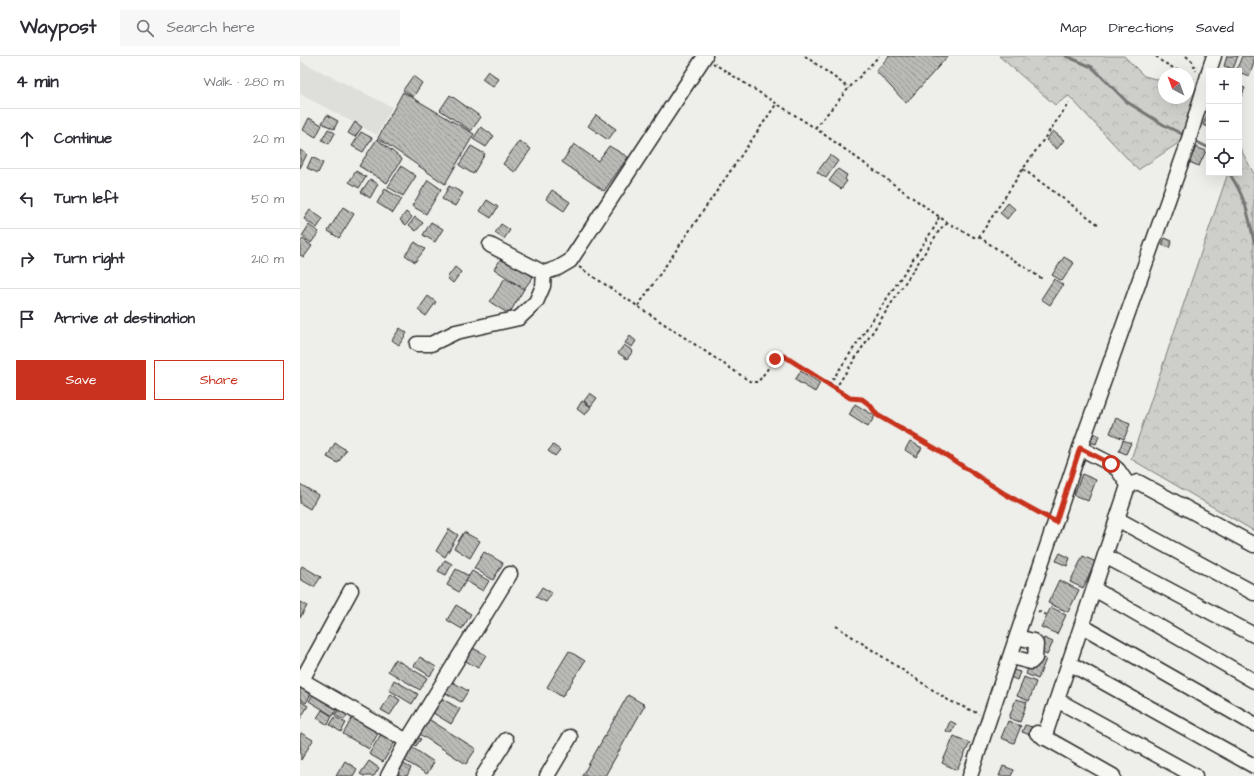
<!DOCTYPE html>
<meta charset="utf-8">
<style>
:root{--surface:#fff;--page:#f7f7f7;--text:#2b2b33;--muted:#7c7c81;--line:#e1e1e2;--accent:#c8321e}
body{margin:0;font-family:"Architects Daughter",sans-serif;background:var(--page);color:var(--text)}
.controls{position:absolute;right:12px;top:12px;display:grid;overflow:hidden;border-radius:0px;box-shadow:0 4px 16px #0002}
.controls button{width:36px;height:36px;display:grid;place-items:center;padding:0;border:0;border-bottom:1px solid var(--line);background:var(--surface);color:var(--text);font:20px sans-serif}
.compass{position:absolute;left:858px;top:12px;width:36px;height:36px;border-radius:50%;background:var(--surface);box-shadow:0 4px 16px #0002;rotate:319deg}
.stop{position:absolute;width:12px;height:12px;margin:-9px;border:3px solid #c8321e;border-radius:50%;background:#fff}
.stop.end{background:#c8321e;border-color:#fff;box-shadow:0 1px 4px #0008}
.list{margin:0;padding:0;list-style:none}
h2{display:flex;justify-content:space-between;align-items:center;height:52px;margin:0;padding:0 16px;font-size:17px}
h2 small{font-size:13px;font-weight:400;color:var(--muted)}
.list li{display:grid;grid-template-columns:26px 1fr auto;gap:12px;align-items:center;box-sizing:border-box;height:60px;padding:0 16px;border-top:1px solid var(--line)}
.list b{display:block;font-size:15px;white-space:nowrap}
.list em{font-size:13px;font-style:normal;color:var(--muted)}
.actions{display:flex;gap:8px;padding:12px 16px}
.actions a{flex:1;padding:9px 0;border:1px solid var(--accent);border-radius:0px;text-align:center;font-size:14px;color:var(--accent)}
.actions .main{background:var(--accent);color:#fff}
.icon{flex:none;width:22px;height:22px;fill:none;stroke:currentColor;stroke-width:2;stroke-linecap:round;stroke-linejoin:round}
.map{position:relative;flex:none;width:954px;height:720px;overflow:hidden}
header{display:flex;align-items:center;gap:24px;box-sizing:border-box;height:56px;padding:0 20px;background:var(--surface);border-bottom:1px solid var(--line)}
header strong{font-size:19px}
nav{display:flex;gap:22px;margin-inline-start:auto;font-size:14px}
.search{width:280px;height:36px;background:var(--page);display:flex;align-items:center;gap:10px;box-sizing:border-box;padding:0 14px;border-radius:0px;color:var(--muted);font-size:15px}
main{display:flex}
aside{flex:1;background:var(--surface)}
.map>svg:first-child{display:block}
.built{fill:#dededb}
.forest{fill:url(#forest-crowns);stroke:#7c7c7a}
.lines{fill:none;stroke-linecap:round;stroke-linejoin:round}
.stream{stroke:#757573;stroke-width:3}
.building{fill:url(#building-back-hatch);stroke:#2b2b2b}
.minor-casing{stroke:#2b2b2b;stroke-width:17}
.path{stroke:#2b2b2b;stroke-width:2;stroke-dasharray:3 3;stroke-linecap:butt}
.minor{stroke:#f6f6f2;stroke-width:14}
.route{stroke:#c8321e;stroke-width:5}
</style>
<header>
<strong>Waypost</strong>
<div class="search"><svg class="icon" aria-label="search" viewBox="0 0 24 24"><circle cx="10" cy="10" r="6"/><path d="M15 15l6 6"/></svg>Search here</div>
<nav><a>Map</a><a>Directions</a><a>Saved</a></nav>
</header>
<main>
<aside>
<h2>4 min<small>Walk · 280 m</small></h2>
<ul class="list">
<li><svg class="icon" aria-label="ahead" viewBox="0 0 24 24"><path d="M12 20V5M6 11l6-6 6 6"/></svg><div><b>Continue</b></div><em>20 m</em></li>
<li><svg class="icon" aria-label="left" viewBox="0 0 24 24"><path d="M17 20v-9H6M10 6l-5 5 5 5"/></svg><div><b>Turn left</b></div><em>50 m</em></li>
<li><svg class="icon" aria-label="right" viewBox="0 0 24 24"><path d="M7 20v-9h11M14 6l5 5-5 5"/></svg><div><b>Turn right</b></div><em>210 m</em></li>
<li><svg class="icon" aria-label="arrive" viewBox="0 0 24 24"><path d="M6 21V4h12l-3 4 3 4H6"/></svg><div><b>Arrive at destination</b></div></li>
</ul>
<div class="actions"><a class="main">Save</a><a>Share</a></div>
</aside>
<div class="map">
<svg width="954" height="720" viewBox="0 0 954 720">
<defs>
<pattern id="forest-crowns" width="20" height="18" patternUnits="userSpaceOnUse"><rect width="20" height="18" fill="#cececa"/><path d="M2 6a3 3 0 1 1 6 0M12 15a3 3 0 1 1 6 0" fill="none" stroke="#b1b1ae"/></pattern>
<pattern id="building-back-hatch" width="6" height="6" patternUnits="userSpaceOnUse"><rect width="6" height="6" fill="#babab7"/><path d="M-1 5l2 2M0 0l6 6M5-1l2 2" fill="none" stroke="#979795"/></pattern>
</defs>
<rect width="100%" height="100%" fill="#eeeeea"/>
<filter id="ink" filterUnits="userSpaceOnUse"><feTurbulence type="fractalNoise" baseFrequency=".025" numOctaves="2"/><feDisplacementMap in="SourceGraphic" scale="8" xChannelSelector="R" yChannelSelector="G"/><feConvolveMatrix kernelMatrix="1 2 1 2 8 2 1 2 1" color-interpolation-filters="sRGB"/></filter>
<g filter="url(#ink)">
<path class="built" d="M0,5L92,51L77,79L0,38Z"/>
<g class="forest">
<path d="M699,0H824L844,20L864,25V42H888V32L899,35L883,84L838,114L769,40L755,49Z"/>
<path d="M939,90L954,118V475L831,403L928,117H939Z"/>
</g>
<g class="lines">
<g class="stream">
<path d="M766,0L792,11L827,46L864,69L886,80"/>
<path d="M893,84L909,92"/>
<path d="M929,117C945,140 949,160 954,186"/>
</g>
</g>
<g class="building">
<path d="M589,0H648L606,47L576,15Z"/>
<path d="M927,0H938L933,13L924,10Z"/>
<path d="M942,0H954V7L949,20L936,15Z"/>
<path d="M188,15L199,23L193,31L182,23Z"/>
<path d="M113,20L122,27L113,41L103,34Z"/>
<path d="M939,30L945,32L941,41L939,40Z"/>
<path d="M103,36L174,78L145,128L78,82Z"/>
<path d="M150,39L181,61L171,75L140,54Z"/>
<path d="M909,54V71L903,69Z"/>
<path d="M27,59L38,65L34,73L22,67Z"/>
<path d="M296,59L316,73L308,84L288,70Z"/>
<path d="M9,62L22,69L16,81L3,74Z"/>
<path d="M55,66L62,71L55,81L48,77Z"/>
<path d="M181,71L194,80L186,91L173,83Z"/>
<path d="M28,73L35,77L29,88L22,84Z"/>
<path d="M753,75L764,84L757,93L746,84Z"/>
<path d="M61,76L72,82L63,96L52,90Z"/>
<path d="M77,83L102,103L87,127L59,110Z"/>
<path d="M219,85L231,93L215,116L203,108Z"/>
<path d="M274,88L298,105L309,90L328,101L304,135L262,106Z"/>
<path d="M171,90L185,98L173,118L159,109Z"/>
<path d="M896,91L906,95L899,110L889,106Z"/>
<path d="M0,94L7,98L0,112Z"/>
<path d="M530,99L538,105L526,122L517,116Z"/>
<path d="M12,101L23,107L18,117L7,112Z"/>
<path d="M101,110L116,120L103,140L88,131Z"/>
<path d="M538,113L547,119L545,123L547,125L541,133L529,125Z"/>
<path d="M56,115L66,121L59,132L49,126Z"/>
<path d="M70,123L78,128L70,142L61,136Z"/>
<path d="M128,124L141,133L126,158L112,150Z"/>
<path d="M149,130L163,137L155,150L142,143Z"/>
<path d="M85,133L102,143L93,157L77,147Z"/>
<path d="M252,134L270,146L264,155L246,143Z"/>
<path d="M187,144L198,151L191,162L180,155Z"/>
<path d="M708,147L715,153L707,163L700,157Z"/>
<path d="M43,151L54,158L39,182L28,175Z"/>
<path d="M10,154L23,163L17,172L4,163Z"/>
<path d="M106,156L112,161L106,169L100,164Z"/>
<path d="M115,161L123,167L116,175L109,169Z"/>
<path d="M131,166L143,173L135,186L123,179Z"/>
<path d="M201,168L210,174L204,183L195,177Z"/>
<path d="M9,169L19,176L11,187L2,180Z"/>
<path d="M865,182L872,185L869,192L862,189Z"/>
<path d="M3,183L12,190L4,201L0,199V186Z"/>
<path d="M115,186L125,193L115,206L105,199Z"/>
<path d="M203,200L233,221L224,233L194,213Z"/>
<path d="M764,201L774,207L762,225L752,219Z"/>
<path d="M155,211L161,216L153,227L147,222Z"/>
<path d="M205,222L224,233L209,258L190,246Z"/>
<path d="M754,223L763,229L750,249L741,243Z"/>
<path d="M128,240L136,246L126,260L118,254Z"/>
<path d="M100,272L107,277L99,289L92,284Z"/>
<path d="M330,280L336,285L332,291L325,287Z"/>
<path d="M324,289L333,295L327,303L318,297Z"/>
<path d="M501,315L520,327L515,336L495,324Z"/>
<path d="M290,337L297,342L291,350L284,345Z"/>
<path d="M282,345L291,351L285,359L277,353Z"/>
<path d="M555,348L575,360L568,371L549,359Z"/>
<path d="M816,362L830,368L824,383L810,377Z"/>
<path d="M794,377L799,380L796,388L790,386Z"/>
<path d="M823,384L831,387L826,398L819,395Z"/>
<path d="M610,385L622,392L616,401L605,394Z"/>
<path d="M35,387L46,394L38,407L27,401Z"/>
<path d="M253,389L260,394L255,400L248,395Z"/>
<path d="M782,418L796,424L788,445L774,439Z"/>
<path d="M0,428L18,439L10,453L0,447Z"/>
<path d="M149,473L158,479L145,501L136,495Z"/>
<path d="M164,476L180,485L170,502L154,492Z"/>
<path d="M184,496L203,507L193,524L174,512Z"/>
<path d="M760,497L770,502L767,510L756,505Z"/>
<path d="M783,500L796,506L783,532L770,526Z"/>
<path d="M145,504L152,508L146,519L138,515Z"/>
<path d="M2,510L21,521L14,531L0,523V514Z"/>
<path d="M156,513L169,520L159,536L147,529Z"/>
<path d="M172,515L189,525L183,535L166,525Z"/>
<path d="M759,524L779,534L768,556L748,547Z"/>
<path d="M242,531L252,537L246,546L236,541Z"/>
<path d="M0,546L7,550L0,562Z"/>
<path d="M156,549L171,558L162,573L147,564Z"/>
<path d="M751,551L766,559L757,578L741,571Z"/>
<path d="M744,582L753,586L747,599L738,595Z"/>
<path d="M171,591L186,599L178,612L164,604Z"/>
<path d="M269,595L285,605L262,641L247,631Z"/>
<path d="M733,598L746,603L738,623L726,618Z"/>
<path d="M120,601L136,611L130,620L114,610Z"/>
<path d="M95,603L127,622L120,634L88,615Z"/>
<path d="M710,613L720,616L717,624L708,620Z"/>
<path d="M724,621L736,626L729,645L717,640Z"/>
<path d="M94,624L118,638L112,648L89,634Z"/>
<path d="M151,625L168,635L161,646L144,636Z"/>
<path d="M0,627L13,634L6,647L0,643Z"/>
<path d="M16,634L40,648L33,660L9,645Z"/>
<path d="M91,638L100,644L90,659L81,654Z"/>
<path d="M328,639L345,649L305,720H282Z"/>
<path d="M139,641L160,653L151,668L130,655Z"/>
<path d="M716,643L727,646L720,666L709,662Z"/>
<path d="M0,645L8,650L0,663Z"/>
<path d="M41,650L50,655L44,664L35,659Z"/>
<path d="M22,654L32,660L28,669L17,662Z"/>
<path d="M54,659L80,674L69,693L43,678Z"/>
<path d="M35,661L46,667L41,676L30,669Z"/>
<path d="M127,662L176,693L166,708L118,677Z"/>
<path d="M650,665L656,668L651,677L646,675Z"/>
<path d="M708,665L721,670L714,687L701,682Z"/>
<path d="M725,669L736,672L733,680L722,676Z"/>
<path d="M1,677L13,684L1,704L0,679Z"/>
<path d="M81,678L95,686L83,706L69,698Z"/>
<path d="M113,678L121,683L116,690L108,685Z"/>
<path d="M654,680L670,687L657,714L642,707Z"/>
<path d="M110,690L134,706L127,718L102,703Z"/>
<path d="M45,705L57,713L53,720H36Z"/>
<path d="M69,705L79,712L74,720H64L60,718Z"/>
<path d="M100,706L111,712L107,720H102L94,716Z"/>
<path d="M703,710L714,714L711,720H699Z"/>
</g>
<g class="lines">
<g class="minor-casing">
<g id="minor">
<path d="M909,15L914,0"/>
<path d="M190,189L244,217L258,212L270,205L405,0"/>
<path d="M117,288H131L156,276L219,262L236,246L243,230L244,217"/>
<path d="M780,392L811,408L818,414L829,430"/>
<path d="M817,463L954,537"/>
<path d="M805,500L954,579"/>
<path d="M794,533L954,625"/>
<path d="M782,570L954,668"/>
<path d="M711,601L731,606L735,602L736,588L733,585L717,581"/>
<path d="M769,607L954,710"/>
<path d="M0,623L107,685"/>
<path d="M2,624L51,534"/>
<path d="M757,644L895,720"/>
<path d="M737,677L813,720"/>
<path d="M744,682L827,433L832,428L838,426L954,489"/>
<path d="M88,720L107,685L210,518"/>
<path d="M183,720L206,684"/>
<path d="M247,720L270,681"/>
<path d="M670,720L780,392L885,96L909,16"/>
</g>
</g>
<g class="path">
<path d="M505,0L549,32"/>
<path d="M856,0L861,5L884,18"/>
<path d="M886,0L892,5L896,15"/>
<path d="M413,7L515,72L648,167L674,181H679L723,113L769,47"/>
<path d="M888,21L894,23"/>
<path d="M515,72L549,32L579,0"/>
<path d="M723,113L799,169"/>
<path d="M679,181L744,224"/>
<path d="M279,211L451,326H458L475,303L484,300L550,342L562,343L570,349L577,359L638,394L705,438L745,460"/>
<path d="M338,250L477,47"/>
<path d="M529,329L636,169L639,161"/>
<path d="M535,333L641,172L648,167"/>
<path d="M738,555L747,559"/>
<path d="M536,570L648,644L679,658"/>
</g>
<use href="#minor" class="minor"/>
</g>
</g>
<g class="lines" filter="url(#ink)">
<path class="route" d="M475,303L484,300L550,342L562,343L570,349L577,359L638,394L705,438L756,466L780,392L811,408"/>
</g>
</svg>
<div class="controls">
<button>+</button>
<button>−</button>
<button><svg class="icon" aria-label="locate" viewBox="0 0 24 24"><circle cx="12" cy="12" r="6"/><path d="M12 2v4M12 18v4M2 12h4M18 12h4"/></svg></button>
</div>
<svg class="compass" viewBox="-18 -18 36 36"><path d="M0-13l5 13h-10z" fill="#e53935"/><path d="M0 13l5-13h-10z" fill="#7c7c81"/></svg>
<div class="stop" style="left:811px;top:408px"></div>
<div class="stop end" style="left:475px;top:303px"></div>
</div>
</main>
